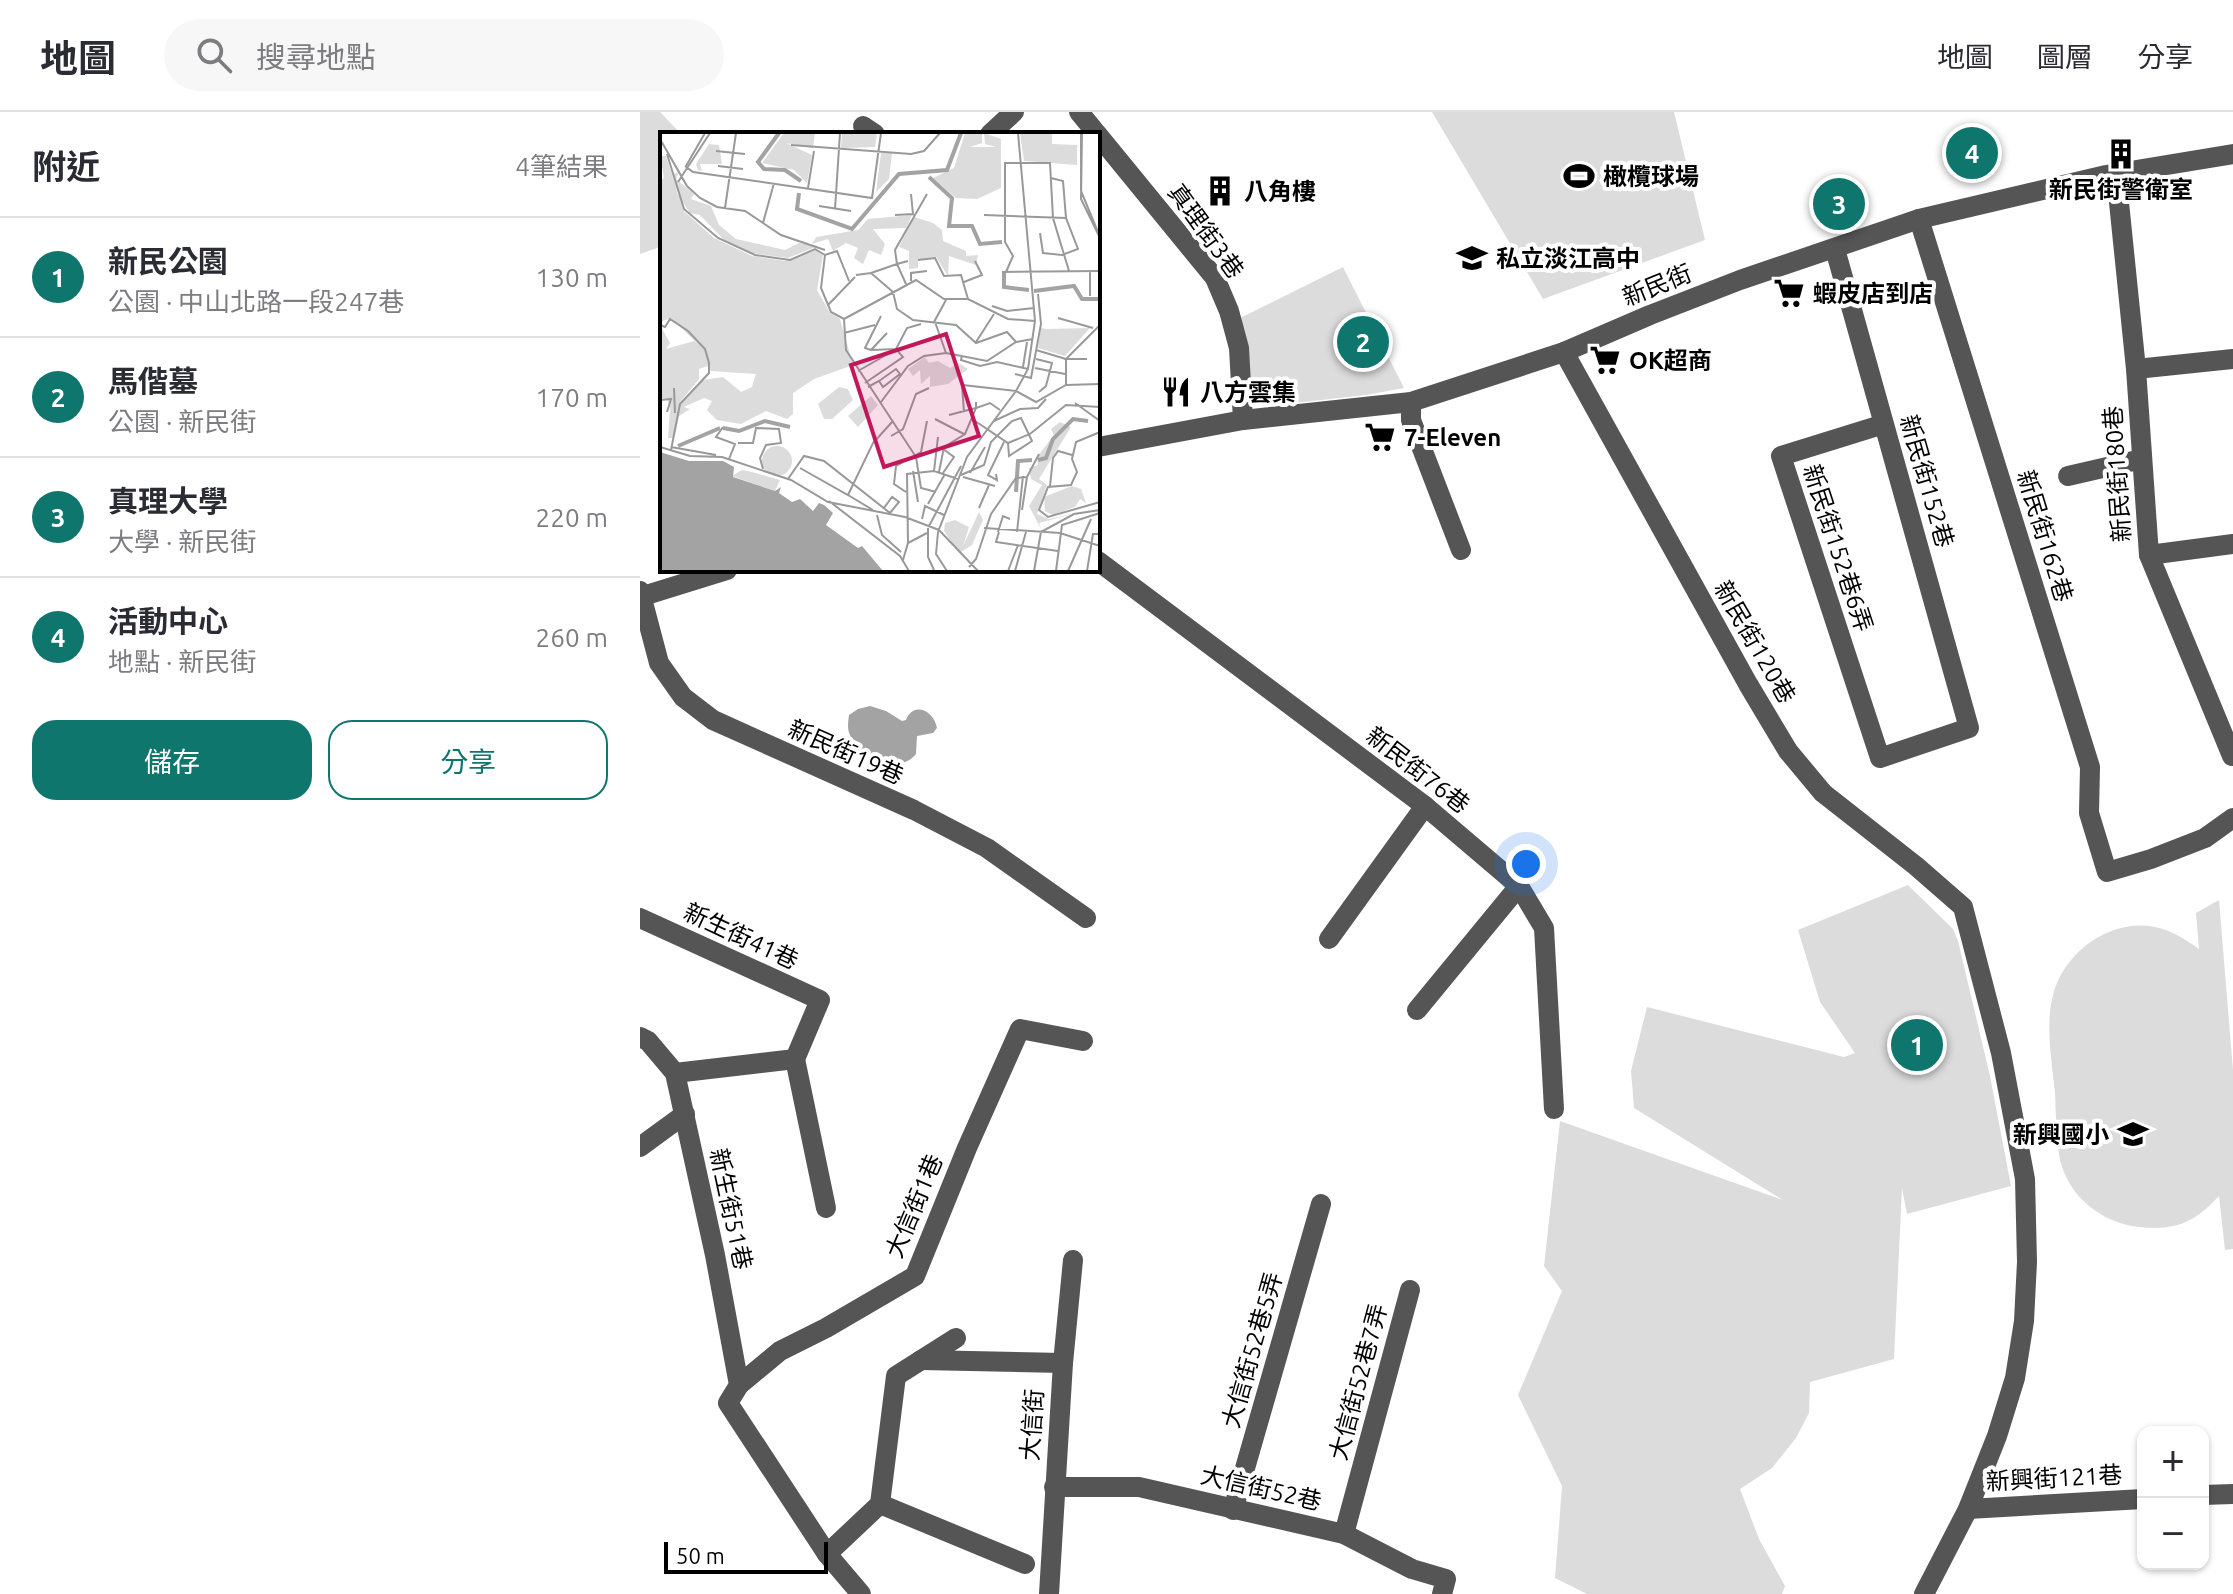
<!DOCTYPE html>
<html lang="zh-TW">
<meta charset="utf-8">
<style>
:root{--surface:#fff;--page:#f7f7f7;--text:#2b2b33;--muted:#7c7c81;--line:#e1e1e2;--accent:#0f766e}
body{margin:0;font-family:Ubuntu,"Noto Sans TC",sans-serif;background:var(--page);color:var(--text)}
.controls{position:absolute;right:24px;bottom:24px;display:grid;overflow:hidden;border-radius:16px;box-shadow:0 2px 6px #0004}
.controls button{width:72px;height:72px;display:grid;place-items:center;padding:0;border:0;border-bottom:2px solid var(--line);background:var(--surface);color:var(--text);font:40px sans-serif}
.scale{position:absolute;left:24px;bottom:20px;width:164px;box-sizing:border-box;padding-left:8px;border:4px solid #000;border-top:0;font-size:22px;line-height:28px;white-space:nowrap;color:#000;-webkit-text-stroke:6px #fff;paint-order:stroke}
.you{position:absolute;left:886px;top:752px;width:28px;height:28px;margin:-20px;border:6px solid #fff;border-radius:50%;background:#1a73e8;box-shadow:0 0 0 12px #1a73e833}
.badge{display:grid;place-items:center;width:52px;height:52px;border-radius:50%;background:var(--accent);color:#fff;font-size:26px;font-weight:700}
.pin{position:absolute;translate:-50% -50%;border:4px solid #fff;box-shadow:0 2px 8px #0006}
.list{margin:0;padding:0;list-style:none}
h2{display:flex;justify-content:space-between;align-items:center;height:104px;margin:0;padding:0 32px;font-size:34px}
h2 small{font-size:26px;font-weight:400;color:var(--muted)}
.list li{display:grid;grid-template-columns:52px 1fr auto;gap:24px;align-items:center;box-sizing:border-box;height:120px;padding:0 32px;border-top:2px solid var(--line)}
.list b{display:block;font-size:30px;white-space:nowrap}
.list p{margin:0;font-size:26px;white-space:nowrap;color:var(--muted)}
.list em{font-size:26px;font-style:normal;color:var(--muted)}
.actions{display:flex;gap:16px;padding:24px 32px}
.actions a{flex:1;padding:18px 0;border:2px solid var(--accent);border-radius:24px;text-align:center;font-size:28px;color:var(--accent)}
.actions .main{background:var(--accent);color:#fff}
.icon{flex:none;width:44px;height:44px;fill:none;stroke:currentColor;stroke-width:2;stroke-linecap:round;stroke-linejoin:round}
.map{position:relative;flex:none;width:1593px;height:1482px;overflow:hidden}
header{display:flex;align-items:center;gap:48px;box-sizing:border-box;height:112px;padding:0 40px;background:var(--surface);border-bottom:2px solid var(--line)}
header strong{font-size:38px}
nav{display:flex;gap:44px;margin-inline-start:auto;font-size:28px}
.search{width:560px;height:72px;background:var(--page);display:flex;align-items:center;gap:20px;box-sizing:border-box;padding:0 28px;border-radius:44px;color:var(--muted);font-size:30px}
main{display:flex}
aside{flex:1;background:var(--surface)}
.map>svg:first-child{display:block}
.green{fill:#dcdcdc}
.water{fill:#a3a3a3}
.lines{fill:none;stroke-linecap:round;stroke-linejoin:round}
.minor{stroke:#555;stroke-width:20}
.labels{text-anchor:middle;dominant-baseline:central;stroke-width:8;stroke-linejoin:round;paint-order:stroke}
.poi-label{font-size:24px;font-weight:bold;fill:#000;stroke:#fff;text-anchor:start}
.street-label{font-size:24px;fill:#000;stroke:#fff}
.inset-river{fill:none;stroke:#a3a3a3;stroke-width:4}
.inset-road{fill:none;stroke:#999;stroke-width:2}
.view{fill:#c2185b;fill-opacity:0.15;stroke:#c2185b;stroke-width:4}
.inset-edge{fill:none;stroke:#000;stroke-width:4}
</style>
<header>
<strong>地圖</strong>
<div class="search"><svg class="icon" aria-label="search" viewBox="0 0 24 24"><circle cx="10" cy="10" r="6"/><path d="M15 15l6 6"/></svg>搜尋地點</div>
<nav><a>地圖</a><a>圖層</a><a>分享</a></nav>
</header>
<main>
<aside>
<h2>附近<small>4筆結果</small></h2>
<ul class="list">
<li><span class="badge">1</span><div><b>新民公園</b><p>公園 · 中山北路一段247巷</p></div><em>130 m</em></li>
<li><span class="badge">2</span><div><b>馬偕墓</b><p>公園 · 新民街</p></div><em>170 m</em></li>
<li><span class="badge">3</span><div><b>真理大學</b><p>大學 · 新民街</p></div><em>220 m</em></li>
<li><span class="badge">4</span><div><b>活動中心</b><p>地點 · 新民街</p></div><em>260 m</em></li>
</ul>
<div class="actions"><a class="main">儲存</a><a>分享</a></div>
</aside>
<div class="map">
<svg width="1593" height="1482" viewBox="0 0 1593 1482">
<rect width="100%" height="100%" fill="#fff"/>
<g class="green">
<path d="M0,0H20L41,22H22V132L17,136L0,142Z"/>
<path d="M792,0H1034L1065,128L903,187Z"/>
<path d="M703,155L764,276L726,283L628,294L610,288L600,206Z"/>
<path d="M1268,773L1313,817L1318,829L1350,964L1371,1074L1267,1102L1262,1076L1254,1247L1170,1270L1169,1301L1156,1326L1132,1356L1100,1377L1119,1427L1145,1474L1142,1482H947L915,1466L922,1374L878,1283L922,1179L904,1154L920,1009L1143,1088L994,996L991,959L1007,895L1204,945L1215,941L1180,890L1158,818Z"/>
<path d="M1579,788L1593,958V1137L1585,1138L1579,1084C1555,1110 1536,1119 1499,1115C1462,1111 1429,1085 1420,1048C1416,1027 1416,1002 1415,981C1412,949 1405,914 1413,883C1424,840 1470,806 1515,815C1532,818 1546,828 1559,837L1556,801Z"/>
</g>
<path class="water" d="M230,594L246,599L262,609L266,608C273,589 294,598 297,616L293,621L277,624L276,642C258,664 221,647 210,623C207,617 208,610 209,603L218,597Z"/>
<g class="lines">
<g class="minor">
<path d="M439,0L457,22"/>
<path d="M223,14L235,22"/>
<path d="M350,22L374,0"/>
<path d="M458,23L575,166L589,199L599,236L603,308"/>
<path d="M1476,61L1496,257L1509,443L1592,644"/>
<path d="M1279,107L1450,655L1449,701L1467,760L1511,747L1565,726L1593,706"/>
<path d="M1195,137L1329,616L1240,646L1141,344L1244,312"/>
<path d="M924,240L1108,572L1148,639L1183,681L1276,754L1323,795L1361,941L1385,1067L1387,1150L1384,1209L1375,1266L1357,1324L1328,1397L1284,1482"/>
<path d="M1496,257L1593,247"/>
<path d="M771,290V308L821,438"/>
<path d="M458,335L603,308L771,290L924,240L1010,203L1100,168L1279,107L1466,63L1593,42"/>
<path d="M1428,364L1502,347"/>
<path d="M1509,443L1593,432"/>
<path d="M458,449L785,694L879,774L904,816L914,997"/>
<path d="M0,479L19,551L43,585L73,608L274,698L347,736L446,806"/>
<path d="M0,485L87,458"/>
<path d="M0,806L180,888L155,947L35,961"/>
<path d="M689,827L785,694"/>
<path d="M777,898L879,774"/>
<path d="M0,925L8,929L35,961L75,1143L99,1273L88,1291L187,1442L221,1482"/>
<path d="M155,947L186,1096"/>
<path d="M0,1035L45,1002"/>
<path d="M281,1248L423,1251"/>
<path d="M99,1273L140,1239L186,1216L275,1164L327,1036L380,917L443,929"/>
<path d="M414,1375H499L704,1422L772,1457L806,1467L802,1482"/>
<path d="M1563,1383L1593,1382"/>
<path d="M240,1392L385,1452"/>
<path d="M1328,1397L1503,1387"/>
<path d="M593,1398L681,1092"/>
<path d="M704,1422L770,1178"/>
<path d="M187,1442L240,1392L256,1264L316,1226"/>
<path d="M409,1482L423,1251L433,1148"/>
</g>
</g>
<defs>
<g id="building-bare" transform="scale(2.4)"><path d="M-4-6H4V6H1V3H-1V6H-4ZM-2.5-4.3h1.7v1.8h-1.7ZM.8-4.3h1.7v1.8H.8ZM-2.5-1h1.7V.8h-1.7ZM.8-1h1.7V.8H.8Z" fill="#000" stroke="#fff" stroke-width="2.5" paint-order="stroke"/></g>
<g id="stadium-bare" transform="scale(2.4)"><path d="M0-5a6.5 5 0 1 0 0 10a6.5 5 0 1 0 0-10ZM-3.5-1.8h7v3.6h-7Z" fill="#000" stroke="#fff" stroke-width="2.5" paint-order="stroke"/></g>
<g id="school-bare" transform="scale(2.4)"><path d="M0-5L7-2L0 1L-7-2ZM-4 1L0 2.5L4 1V4Q0 6-4 4Z" fill="#000" stroke="#fff" stroke-width="2.5" paint-order="stroke"/></g>
<g id="supermarket-bare" transform="scale(2.4)"><path d="M-6-5.5h2.5l.6 2H6L4.5 2H-2.5L-4.4-4H-6ZM-1.5 3.2a1.3 1.3 0 1 0 .1 0ZM3 3.2a1.3 1.3 0 1 0 .1 0Z" fill="#000" stroke="#fff" stroke-width="2.5" paint-order="stroke"/></g>
<g id="restaurant-bare" transform="scale(2.4)"><path d="M-5-6h1v4h1v-4h1v4h1v-4h1v5L-1.5 .5V6h-2V.5L-5-1ZM5-6V6H3V1.5H1.5Q1.5-4 5-6Z" fill="#000" stroke="#fff" stroke-width="2.5" paint-order="stroke"/></g>
</defs>
<g fill-rule="evenodd">
<use href="#building-bare" x="1481" y="42"/>
<use href="#stadium-bare" x="939" y="64"/>
<use href="#building-bare" x="580" y="79"/>
<use href="#school-bare" x="832" y="146"/>
<use href="#supermarket-bare" x="1149" y="181"/>
<use href="#supermarket-bare" x="965" y="248"/>
<use href="#restaurant-bare" x="536" y="280"/>
<use href="#supermarket-bare" x="740" y="325"/>
<use href="#school-bare" x="1493" y="1022"/>
</g>
<g class="labels">
<g class="poi-label">
<text x="963" y="64">橄欖球場</text>
<text x="1481" y="77" text-anchor="middle">新民街警衛室</text>
<text x="604" y="79">八角樓</text>
<text x="856" y="146">私立淡江高中</text>
<text x="1173" y="181">蝦皮店到店</text>
<text x="989" y="248">OK超商</text>
<text x="560" y="280">八方雲集</text>
<text x="764" y="325">7-Eleven</text>
<text x="1469" y="1022" text-anchor="end">新興國小</text>
</g>
<g class="street-label">
<text transform="translate(566 119) rotate(54)">真理街3巷</text>
<text transform="translate(1017 173) rotate(-22)">新民街</text>
<text transform="translate(1477 362) rotate(-94)">新民街180巷</text>
<text transform="translate(1287 369) rotate(74)">新民街152巷</text>
<text transform="translate(1405 424) rotate(73)">新民街162巷</text>
<text transform="translate(1198 436) rotate(72)">新民街152巷6弄</text>
<text transform="translate(1115 530) rotate(60)">新民街120巷</text>
<text transform="translate(206 640) rotate(24)">新民街19巷</text>
<text transform="translate(778 658) rotate(38)">新民街76巷</text>
<text transform="translate(101 824) rotate(25)">新生街41巷</text>
<text transform="translate(274 1094) rotate(-67)">大信街1巷</text>
<text transform="translate(91 1097) rotate(78)">新生街51巷</text>
<text transform="translate(612 1238) rotate(-74)">大信街52巷5弄</text>
<text transform="translate(718 1270) rotate(-75)">大信街52巷7弄</text>
<text transform="translate(392 1313) rotate(-86)">大信街</text>
<text transform="translate(1414 1366) rotate(-3)">新興街121巷</text>
<text transform="translate(621 1376) rotate(13)">大信街52巷</text>
</g>
</g>
<g transform="translate(20 20)">
<rect width="440" height="440" fill="#fff"/>
<path d="M124,1H155L153,16L126,11L152,23L147,51L134,38L102,31ZM182,1H217L215,15L181,16ZM305,1H322V11L310,15H336L325,12L324,1L341,7V56L317,67L296,66L273,46L294,36ZM360,1H392V12L417,13V33L364,29ZM49,12L59,13L62,32H40L42,39L38,38L36,32ZM221,21H232L229,47L216,60ZM0,24H6L24,79L54,106L92,124L125,129L156,118L163,123L157,158L170,181L180,187L193,233L154,247L133,261V282L127,287L106,279L81,292L57,288L47,278L52,269L44,266L24,275L30,277L19,284L14,306H8L10,277L7,266H0V193L10,211L6,217L34,209L39,213L11,186L0,190V49L4,46ZM48,234L51,239L96,242L92,255L81,260L63,245L43,248L19,271L39,247V237ZM19,40L16,47L34,62L31,67L51,74L59,93L76,107L125,118L139,111L158,114L128,126L92,121L64,108L40,83L30,81L17,61L14,42ZM252,83L246,96L213,97L225,112L221,123L209,118L203,132L194,126L198,116L186,111L173,119L168,107L152,112L156,105L198,98L208,87ZM254,85L273,91L282,98L283,109L306,119V124L318,123L316,133L289,124L288,144L276,125L258,128V136L249,137V119L239,115ZM381,196L386,197L430,196L405,224L378,216ZM265,225L269,231L278,229L290,236L299,231L308,237L288,252L270,255V244L261,252L260,238L253,244L248,237ZM179,255L188,257L193,268L172,287H164L158,272ZM211,264L218,273L198,295L188,284ZM400,290L411,295L379,347L387,353L377,382L389,387L416,381L379,391L381,397L369,374L382,353L371,347L369,336L378,333L377,325L394,303L391,297ZM102 329a15 15 0 1 1 30 0a15 15 0 1 1-30 0ZM82,338L92,340L120,348L115,359L72,344ZM412,354L421,357L426,371L420,367L415,375L393,383L385,379L384,365ZM319,380L323,388L312,413L299,421L284,399L285,391L295,388L309,395L303,414Z" fill="#dcdcdc" fill-rule="evenodd"/>
<path d="M0,320L29,329H63L74,335L73,345L115,359L121,355L119,361L132,370L140,367L153,379L159,371L164,373L173,381L166,393L198,416L202,414L223,439H0Z" fill="#a3a3a3"/>
<path class="inset-river" d="M119,1L98,30L104,37L125,38L141,49M269,45L292,66L289,94H312L320,112L342,110M139,61L137,77L192,97L239,42L287,38L301,1M344,140V155L369,158M374,159L414,154L422,167H440M63,296L79,299L105,289L130,295M18,314L60,296M378,328L386,326L393,307L413,287L428,289M356,360L358,329L372,328"/>
<path class="inset-road" d="M421,1V59L440,105M422,1L421,67L440,106M0,7L27,54L40,66L57,75L85,79L121,103L165,118M131,13L251,22L264,19L280,1M56,19L85,22M7,22L24,77L58,106L95,123L130,128L155,117L165,123M25,34L33,40L212,66L221,1M26,34L45,1M58,34L83,37M18,50L50,1M148,56L154,19M159,74L191,79M65,76L76,1M175,77L180,1M235,83L253,82L251,62M324,83L406,86M103,91L114,51M380,101L383,121L402,123L418,117L406,86L403,49L391,46M165,123L161,156L171,180L184,187M165,123L177,119L189,149M258,128L275,126L284,144L301,143L308,167M430,139V164M342,140L440,139M346,140L353,124L345,110V31H390L393,86L409,139M211,141L237,132L235,118L267,62M196,143L211,141L233,160L237,177L253,188L296,193L316,211L347,200L356,210M251,149V141L267,139M304,150L322,143L315,129M246,152L237,132L248,129M168,173L195,145M332,174L347,179L374,176M221,184L205,216L211,218L227,201M398,186L433,196M184,187L256,148L284,167H308L348,187L375,189M184,187L186,218L256,325L261,356L276,360M274,190L286,168M275,190L286,221M0,193L5,195L10,187L28,199L45,217L49,231V241L20,272L11,318M184,201L215,193M316,210L334,182M236,217L247,196L261,192M376,218L406,227V253M302,223L301,228L320,234L337,230L368,237M376,227L392,231L386,254L379,260M427,227H406L440,193M363,235L367,210M375,236L405,242M198,239L233,219M355,242L371,246L381,192L378,162M205,251L243,225L236,217L211,218M208,255L219,249L236,237L240,242L223,255L219,249M14,256L15,281M0,268L11,267L7,280M221,270L248,234L264,224L286,221L327,229L356,210L373,207M415,271L440,289M304,280L302,253L356,259L368,237L375,189L358,1M289,283L316,276V270M275,287L304,302M315,289L348,311L370,302L406,273L440,275M334,289L360,277L378,276L386,267M63,295L56,305L75,312L69,327M440,300L416,310L412,327L417,340L411,353L388,355L379,378L388,385L440,370M231,304L243,297L256,262L269,256M78,311H93L96,296L119,297L121,311L106,313L100,326L103,337M348,311L349,324L372,309L361,286L352,289M0,315L30,324L62,325L131,348L168,370L245,385L279,398M11,315L56,323M140,336L188,363L213,311L232,290M253,339L258,370M274,339L278,305M279,340L284,315L305,302L316,276L330,271L340,278M283,341L294,325L283,317M310,341L325,315M336,342L337,348L328,343L344,310M301,343L324,333L331,310L352,289M303,345L335,354M367,345L379,322M128,347L144,324L164,329L230,381M390,354L393,326L398,319L412,323M246,360L234,352L236,334L261,320L267,289M188,363L213,378M169,369L240,424L249,439M268,372L285,342M224,376L232,365L239,370L230,381M319,376L329,353M362,378L367,345M217,383L222,403L241,420M262,387L265,374L284,383M269,394L301,334M268,396V425L274,438M324,396L400,401L440,414M279,398L318,439M278,400L276,422L287,439M278,400L307,325L356,259L376,270L406,253L440,252M338,400L343,384L350,387M339,400L336,410L398,419M357,400L363,344M248,411L247,342L274,339L298,347M243,428L248,411L267,401M309,435L316,427L331,382L356,346L367,345M348,439L358,413M355,439L366,400M374,439L381,400L414,382L440,378M396,439L402,393L440,381M408,439L431,387M427,439L433,402H440"/>
<path class="view" d="M286,202L319,304L224,335L191,233Z"/>
<rect width="440" height="440" class="inset-edge"/>
</g>
</svg>
<div class="controls">
<button>+</button>
<button>−</button>
</div>
<div class="scale">50 m</div>
<div class="you"></div>
<div class="pin badge" style="left:1277px;top:933px">1</div>
<div class="pin badge" style="left:723px;top:230px">2</div>
<div class="pin badge" style="left:1199px;top:92px">3</div>
<div class="pin badge" style="left:1332px;top:41px">4</div>
</div>
</main>
